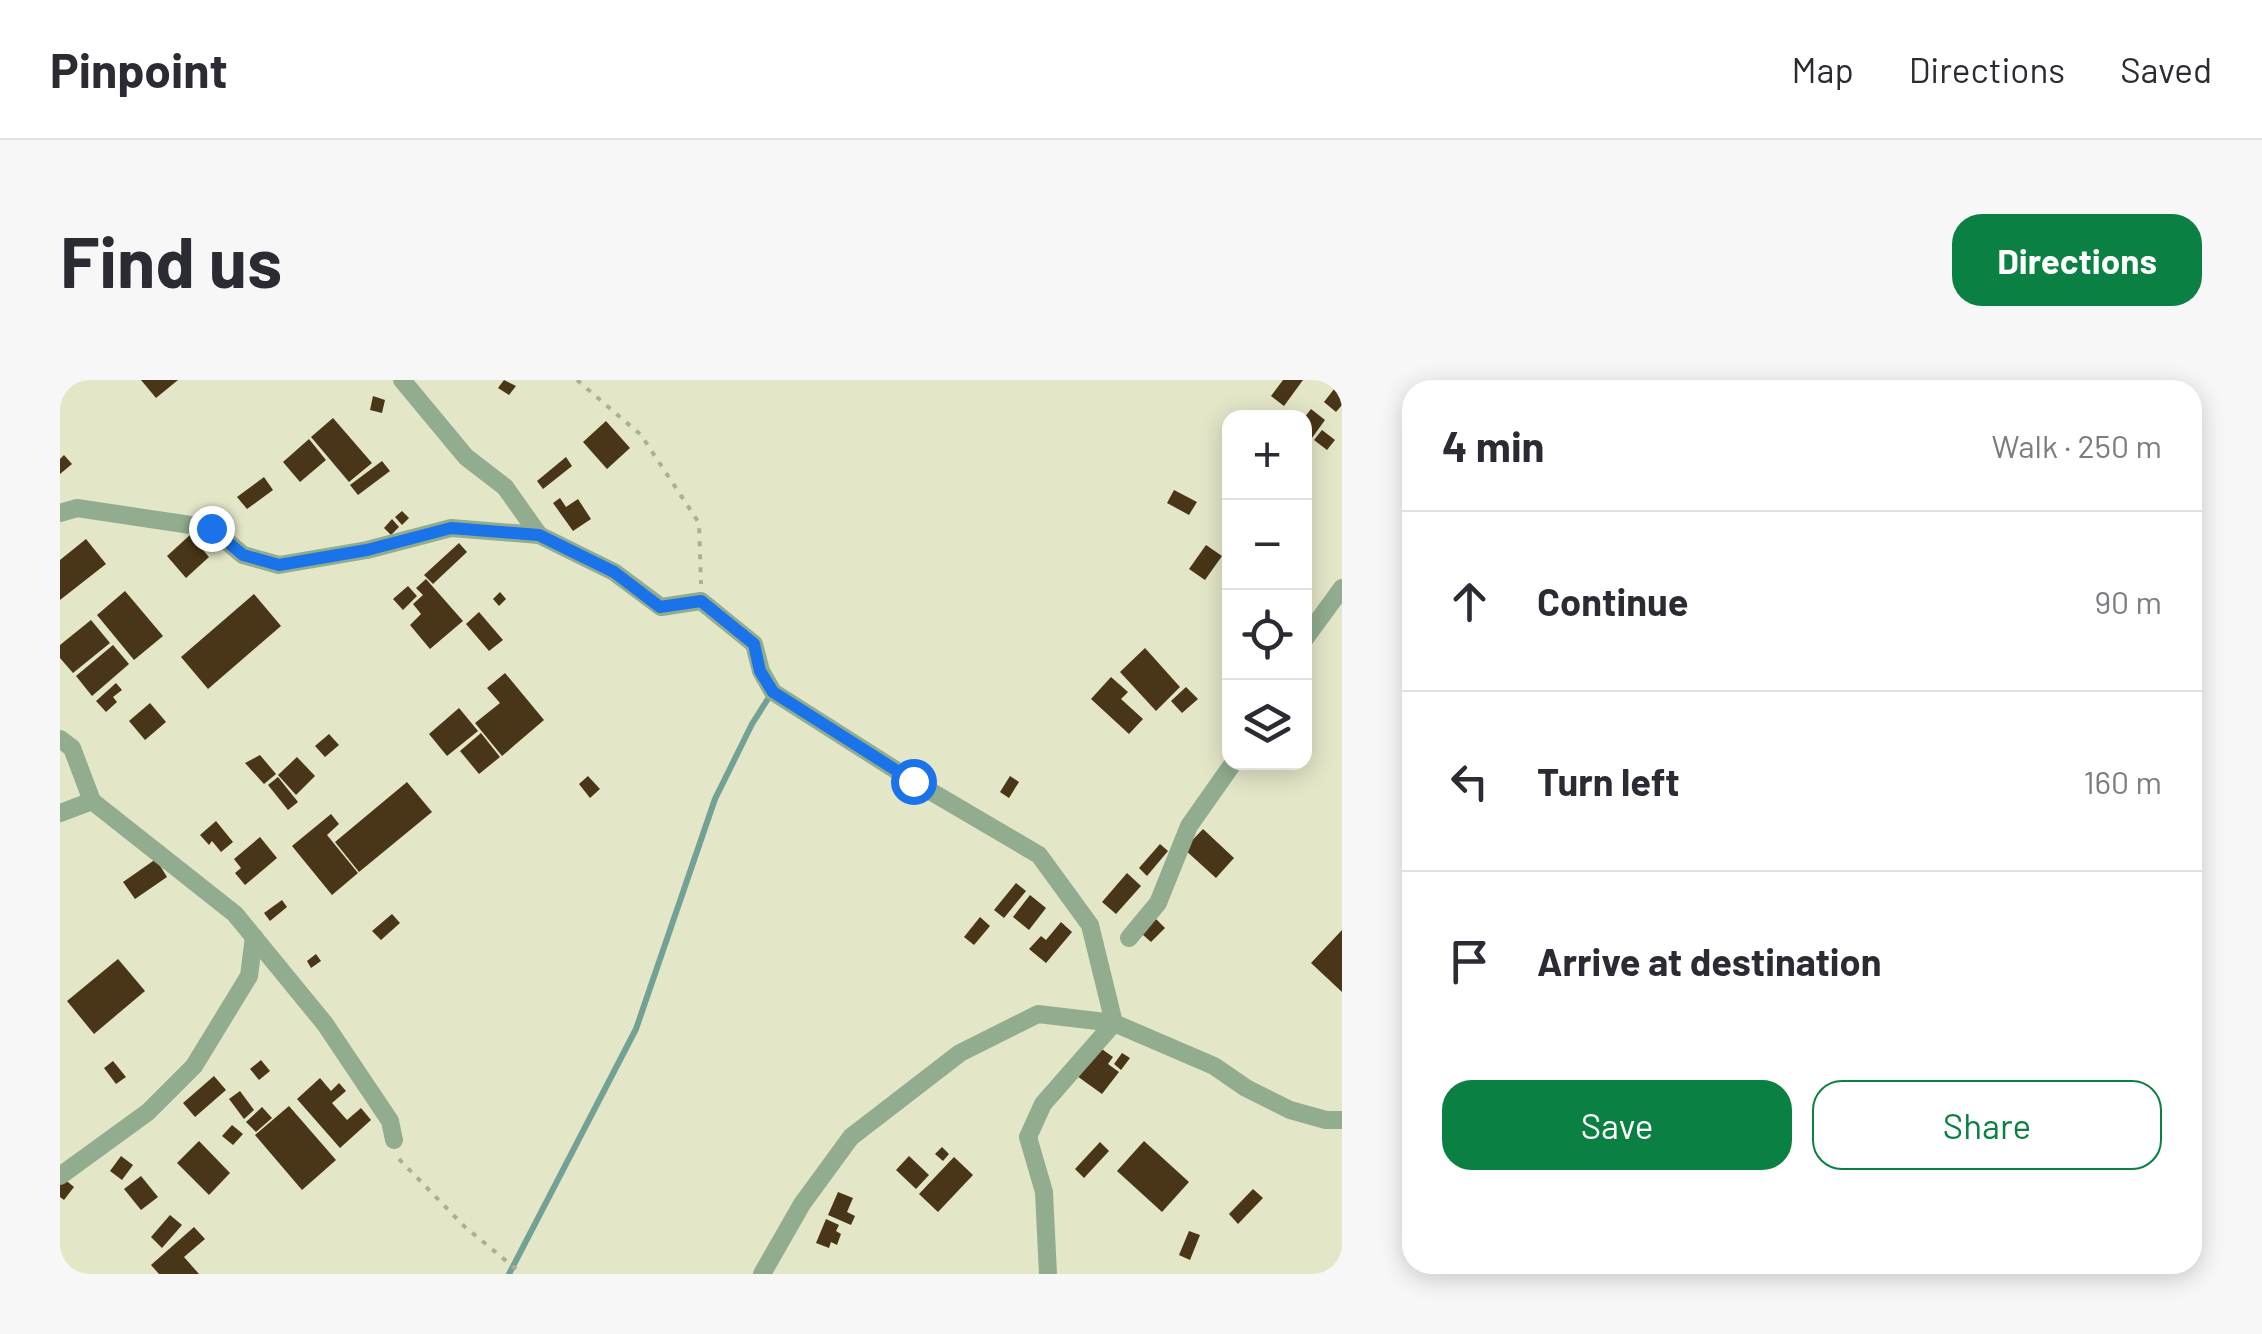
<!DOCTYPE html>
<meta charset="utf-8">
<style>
:root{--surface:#fff;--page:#f7f7f7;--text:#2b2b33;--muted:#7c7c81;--line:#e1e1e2;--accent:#0b8043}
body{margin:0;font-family:Barlow,sans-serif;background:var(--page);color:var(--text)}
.controls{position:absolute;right:30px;top:30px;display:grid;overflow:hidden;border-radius:20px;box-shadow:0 5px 25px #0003}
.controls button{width:90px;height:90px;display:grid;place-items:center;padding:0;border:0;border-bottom:2px solid var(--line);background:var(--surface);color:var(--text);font:50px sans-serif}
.stop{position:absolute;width:30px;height:30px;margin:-22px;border:8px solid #1a73e8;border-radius:50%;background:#fff}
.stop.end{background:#1a73e8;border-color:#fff;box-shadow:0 2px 10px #0008}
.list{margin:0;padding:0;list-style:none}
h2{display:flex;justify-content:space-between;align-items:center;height:130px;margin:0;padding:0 40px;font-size:42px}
h2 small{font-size:32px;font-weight:400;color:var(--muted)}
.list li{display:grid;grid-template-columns:65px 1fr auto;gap:30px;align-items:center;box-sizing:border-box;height:180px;padding:0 40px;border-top:2px solid var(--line)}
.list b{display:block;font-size:38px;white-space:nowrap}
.list em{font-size:32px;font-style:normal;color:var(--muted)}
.actions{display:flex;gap:20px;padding:30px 40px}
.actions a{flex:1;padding:22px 0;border:2px solid var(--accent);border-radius:30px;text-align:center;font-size:35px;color:var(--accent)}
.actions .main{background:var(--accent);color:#fff}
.icon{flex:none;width:55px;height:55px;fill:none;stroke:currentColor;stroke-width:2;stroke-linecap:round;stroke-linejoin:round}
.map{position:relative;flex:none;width:1282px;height:894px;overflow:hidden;border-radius:30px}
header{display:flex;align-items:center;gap:60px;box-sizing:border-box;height:140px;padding:0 50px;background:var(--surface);border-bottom:2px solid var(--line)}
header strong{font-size:48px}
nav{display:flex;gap:55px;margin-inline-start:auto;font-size:35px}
.intro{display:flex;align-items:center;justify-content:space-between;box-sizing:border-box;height:240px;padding:0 60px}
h1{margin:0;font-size:70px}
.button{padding:25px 45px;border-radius:30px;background:var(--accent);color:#fff;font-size:35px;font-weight:700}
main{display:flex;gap:60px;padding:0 60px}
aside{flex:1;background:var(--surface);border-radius:30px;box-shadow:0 5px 25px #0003}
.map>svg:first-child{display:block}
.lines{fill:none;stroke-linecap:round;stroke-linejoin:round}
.stream{stroke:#73a195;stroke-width:6}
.building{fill:#493517}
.path{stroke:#adae96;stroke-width:4;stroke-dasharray:5 8;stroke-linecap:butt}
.minor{stroke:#91ac8f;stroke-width:18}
.route{stroke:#1a73e8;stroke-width:12}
</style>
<header>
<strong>Pinpoint</strong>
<nav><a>Map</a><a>Directions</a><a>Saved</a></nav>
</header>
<div class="intro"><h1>Find us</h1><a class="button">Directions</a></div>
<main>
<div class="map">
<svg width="1282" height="894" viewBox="0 0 1282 894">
<rect width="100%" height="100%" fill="#e4e6c8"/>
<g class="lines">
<path class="stream" d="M449,894L576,649L655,419L692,344L711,314"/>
</g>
<g class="building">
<path d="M81,0H118L96,18Z"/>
<path d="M444,0L456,6L449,15L438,8Z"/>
<path d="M1223,0H1243L1224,26L1211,16Z"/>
<path d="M1278,4L1282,7V25L1276,32L1264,22Z"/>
<path d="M313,16L325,20L322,33L310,30Z"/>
<path d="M1251,29L1265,40L1249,62L1244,58V38Z"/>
<path d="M273,38L312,83L289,102L251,57Z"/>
<path d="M546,41L570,68L547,89L523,62Z"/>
<path d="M1262,50L1275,60L1267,70L1254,60Z"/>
<path d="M249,59L266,80L240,102L223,82Z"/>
<path d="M4,75L12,84L0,94V79Z"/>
<path d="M506,77L512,86L483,109L477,101Z"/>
<path d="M322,81L330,91L298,115L290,105Z"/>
<path d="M204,97L213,110L187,129L177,117Z"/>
<path d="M1114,110L1137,122L1129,135L1107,123Z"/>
<path d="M500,118L506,127L518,119L531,139L513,151L493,123Z"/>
<path d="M342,131L349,138L342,145L335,137Z"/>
<path d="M332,139L339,147L331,155L324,148Z"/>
<path d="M130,155L149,177L126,198L107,176Z"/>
<path d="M26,159L46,184L0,220V180Z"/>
<path d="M399,163L407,172L373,204L364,195Z"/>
<path d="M1146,165L1162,176L1145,200L1129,189Z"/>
<path d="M366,199L403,241L370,269L350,245L361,234L353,224L363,215L356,208Z"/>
<path d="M348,206L357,216L343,230L333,219Z"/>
<path d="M65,211L103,256L74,280L37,235Z"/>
<path d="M440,212L446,219L439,226L433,219Z"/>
<path d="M194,214L221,246L148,309L121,277Z"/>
<path d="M419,232L443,260L429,271L406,244Z"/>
<path d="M31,240L50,263L13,293L0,278V265Z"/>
<path d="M53,265L69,284L32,316L16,296Z"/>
<path d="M1085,268L1120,307L1096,331L1060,292Z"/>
<path d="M445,293L484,340L442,376L415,343L440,323L427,308Z"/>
<path d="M1051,297L1068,312L1061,319L1083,339L1069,354L1031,319Z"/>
<path d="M56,303L62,310L53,317L57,322L46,332L36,321Z"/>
<path d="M1126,307L1138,319L1122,333L1111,321Z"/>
<path d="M90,323L106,342L85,360L69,341Z"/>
<path d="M399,328L418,351L387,376L369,354Z"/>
<path d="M421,353L440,377L419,394L400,371Z"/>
<path d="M269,354L279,365L265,377L255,366Z"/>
<path d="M200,375L216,394L204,404L185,383Z"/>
<path d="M237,377L255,396L236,415L218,395Z"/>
<path d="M528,396L540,409L530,418L519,404Z"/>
<path d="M950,396L959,402L949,418L940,412Z"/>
<path d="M218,397L238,422L228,430L208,405Z"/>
<path d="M347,402L372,432L299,492L275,462Z"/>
<path d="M271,434L279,444L267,455L298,493L272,515L232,466Z"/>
<path d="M156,441L173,462L161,472L152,461L149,465L140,455Z"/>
<path d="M1143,449L1174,478L1156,498L1124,469Z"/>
<path d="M200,457L217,478L185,505L175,493L181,488L174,479Z"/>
<path d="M1100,464L1108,471L1087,496L1079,488Z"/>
<path d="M96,479L107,497L75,519L63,502Z"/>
<path d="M1067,493L1081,506L1056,534L1042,522Z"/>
<path d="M956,503L966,511L944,538L934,530Z"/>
<path d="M970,515L986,528L969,550L953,537Z"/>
<path d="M222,520L227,527L210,541L204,533Z"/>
<path d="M332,534L340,543L321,560L312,551Z"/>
<path d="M920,537L930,546L914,565L904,557Z"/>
<path d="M1096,539L1105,548L1091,562L1082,554Z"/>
<path d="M1001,542L1012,552L986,583L969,569L981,556L986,560Z"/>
<path d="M1282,550V612L1251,583Z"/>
<path d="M256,574L261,581L251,588L247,581Z"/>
<path d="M58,579L85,611L34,654L7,621Z"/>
<path d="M1039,667L1053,677L1048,684L1059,692L1042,714L1017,696Z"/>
<path d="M1062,673L1070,678L1061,690L1054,684Z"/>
<path d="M201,680L210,691L199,700L190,689Z"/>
<path d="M53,681L66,697L56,704L44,688Z"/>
<path d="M154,696L166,710L135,737L123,723Z"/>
<path d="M260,698L271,711L279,703L286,711L272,723L287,740L301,728L311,740L280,768L237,719Z"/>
<path d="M180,711L194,730L184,739L169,719Z"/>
<path d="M229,726L276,780L242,810L195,755Z"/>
<path d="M202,727L212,738L196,752L186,742Z"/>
<path d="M172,745L183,754L173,765L162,756Z"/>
<path d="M139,761L170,793L149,815L117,783Z"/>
<path d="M1084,761L1129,802L1102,832L1057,791Z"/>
<path d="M1040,762L1049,771L1024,798L1015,789Z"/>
<path d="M882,767L889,774L883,781L875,774Z"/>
<path d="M61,776L73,785L62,800L50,791Z"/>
<path d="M849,776L869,795L856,809L836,790Z"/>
<path d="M894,777L913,795L878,832L859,814Z"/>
<path d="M81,796L98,817L81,830L64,809Z"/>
<path d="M3,798L14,807L4,820L0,817V802Z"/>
<path d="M1193,809L1203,818L1178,844L1169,834Z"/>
<path d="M778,812L793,818L787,832L795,836L791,845L768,835Z"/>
<path d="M110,835L122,845L102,868L91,857Z"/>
<path d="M766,839L779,845L776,851L781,854L777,865L771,862L769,868L756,863Z"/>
<path d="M134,847L145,859L124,877L139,894H99L91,885Z"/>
<path d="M1129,851L1140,855L1130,880L1119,875Z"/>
</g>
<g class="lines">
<g class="path">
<path d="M517,0L581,55L639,143L641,204"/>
<path d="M339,779L404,846L462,894"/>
</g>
<g class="minor">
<path d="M342,0L406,77L445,107L479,155"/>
<path d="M0,133L17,128L151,148L183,175L219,185L307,170L391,148L479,155L554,192L601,227L641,221L694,264L701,291L713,312L853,401L979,475L1030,545L1054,643"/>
<path d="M1244,260L1282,208"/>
<path d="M0,359L12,368L32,421"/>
<path d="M0,433L32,421L175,534L265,644L330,741L334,760"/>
<path d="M1069,558L1098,523L1129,446L1174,382"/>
<path d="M0,796L88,732L134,686L189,596L194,557"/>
<path d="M702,894L742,824L791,757L900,673L978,634L1054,643L1154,686L1186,708L1230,730L1266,740H1282"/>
<path d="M988,894L984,812L968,757L983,724L1054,643"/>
</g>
</g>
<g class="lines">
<path class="route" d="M151,148L183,175L219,185L307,170L391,148L479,155L554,192L600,227L641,221L694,264L700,291L713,312L853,401"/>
</g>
</svg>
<div class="controls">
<button>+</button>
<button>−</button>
<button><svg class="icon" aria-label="locate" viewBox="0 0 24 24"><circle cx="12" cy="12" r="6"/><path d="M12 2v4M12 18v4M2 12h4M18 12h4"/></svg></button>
<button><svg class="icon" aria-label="layers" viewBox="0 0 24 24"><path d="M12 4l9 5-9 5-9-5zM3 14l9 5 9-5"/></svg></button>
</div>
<div class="stop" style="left:853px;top:401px"></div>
<div class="stop end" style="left:151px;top:148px"></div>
</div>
<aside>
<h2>4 min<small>Walk · 250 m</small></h2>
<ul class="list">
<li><svg class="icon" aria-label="ahead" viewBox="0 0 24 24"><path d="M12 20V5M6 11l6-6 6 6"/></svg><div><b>Continue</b></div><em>90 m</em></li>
<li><svg class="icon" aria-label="left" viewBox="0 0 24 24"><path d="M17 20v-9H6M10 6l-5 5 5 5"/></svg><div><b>Turn left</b></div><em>160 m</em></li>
<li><svg class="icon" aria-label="arrive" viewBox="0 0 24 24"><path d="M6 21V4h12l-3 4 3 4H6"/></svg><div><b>Arrive at destination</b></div></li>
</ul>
<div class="actions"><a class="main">Save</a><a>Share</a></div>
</aside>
</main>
